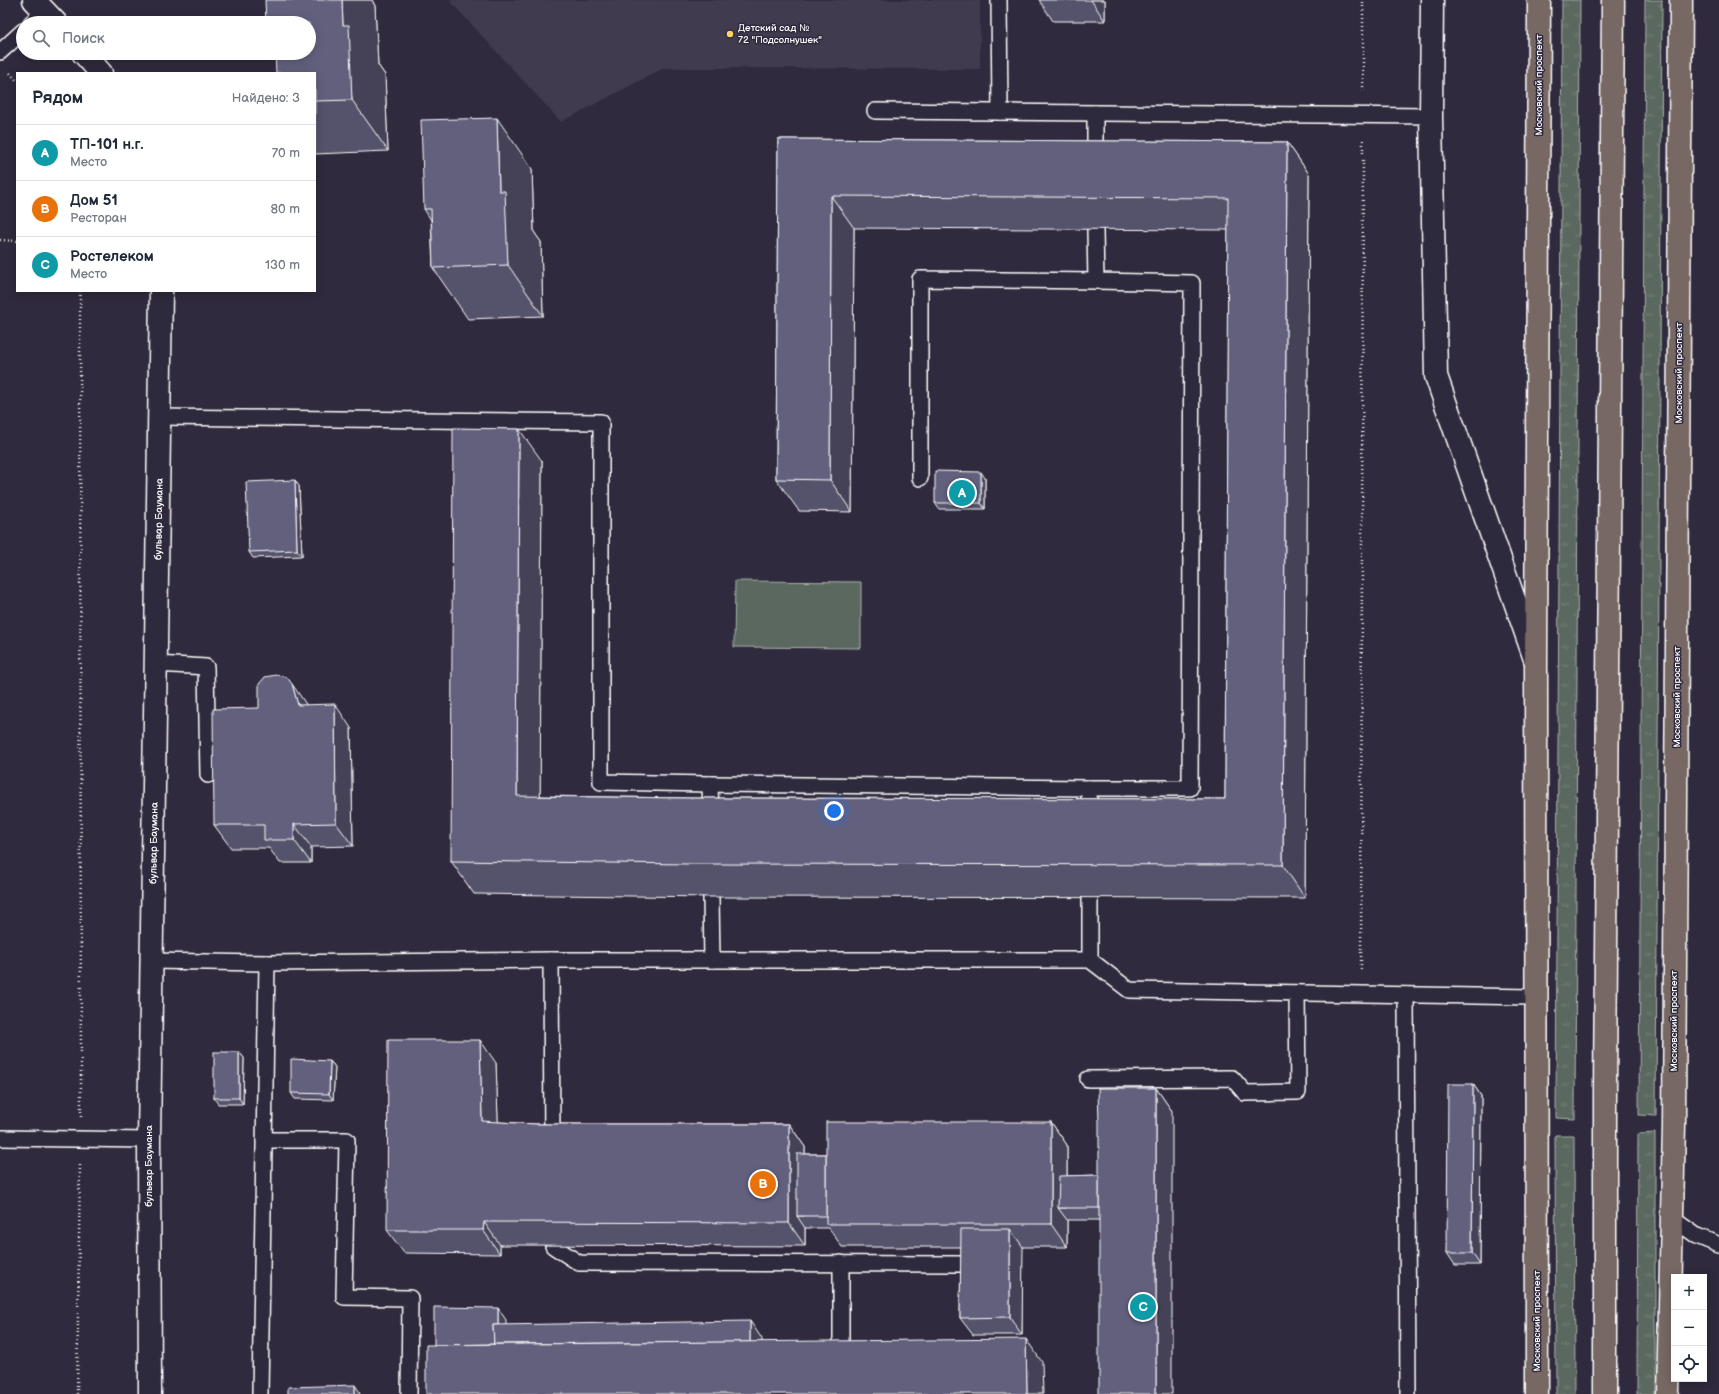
<!DOCTYPE html>
<html lang="ru">
<meta charset="utf-8">
<style>
:root{--surface:#fff;--page:#f6f6f7;--text:#1f2937;--muted:#747a83;--line:#e0e1e3;--accent:#84754c}
body{margin:0;font-family:"Balsamiq Sans",sans-serif;background:var(--page);color:var(--text)}
.controls{position:absolute;right:12px;bottom:12px;display:grid;overflow:hidden;border-radius:0px;box-shadow:0 2px 10px #0003}
.controls button{width:36px;height:36px;display:grid;place-items:center;padding:0;border:0;border-bottom:1px solid var(--line);background:var(--surface);color:var(--text);font:20px sans-serif}
.you{position:absolute;left:834px;top:811px;width:14px;height:14px;margin:-10px;border:3px solid #fff;border-radius:50%;background:#1a73e8;box-shadow:0 0 0 6px #1a73e833}
.badge{display:grid;place-items:center;width:26px;height:26px;border-radius:50%;background:var(--accent);color:#fff;font-size:13px;font-weight:700}
.pin{position:absolute;translate:-50% -50%;border:2px solid #fff;box-shadow:0 1px 4px #0006}
.list{margin:0;padding:0;list-style:none}
h2{display:flex;justify-content:space-between;align-items:center;height:52px;margin:0;padding:0 16px;font-size:17px}
h2 small{font-size:13px;font-weight:400;color:var(--muted)}
.list li{display:grid;grid-template-columns:26px 1fr auto;gap:12px;align-items:center;box-sizing:border-box;height:56px;padding:0 16px;border-top:1px solid var(--line)}
.list b{display:block;font-size:15px;white-space:nowrap}
.list p{margin:0;font-size:13px;white-space:nowrap;color:var(--muted)}
.list em{font-size:13px;font-style:normal;color:var(--muted)}
.icon{flex:none;width:22px;height:22px;fill:none;stroke:currentColor;stroke-width:2;stroke-linecap:round;stroke-linejoin:round}
.map{position:relative;flex:none;width:1719px;height:1394px;overflow:hidden}
.search{position:absolute;background:var(--surface);box-shadow:0 2px 10px #0003;left:16px;top:16px;width:300px;height:44px;display:flex;align-items:center;gap:10px;box-sizing:border-box;padding:0 14px;border-radius:22px;color:var(--muted);font-size:15px}
.panel{position:absolute;background:var(--surface);box-shadow:0 2px 10px #0003;left:16px;top:72px;width:300px;height:220px;border-radius:0px}
.map>svg:first-child{display:block}
.built{fill:#3f3a50}
.grass{fill:url(#grass-tufts);stroke:#acb4ae}
.pitch{fill:#5a685e;stroke:#acb4ae}
.lines{fill:none;stroke-linecap:round;stroke-linejoin:round}
.lane-casing{stroke:#fff;stroke-width:18}
.street-casing{stroke:#fff;stroke-width:25}
.primary-casing{stroke:#fff;stroke-width:25}
.path{stroke:#fff;stroke-width:2.5;stroke-dasharray:1 3;stroke-linecap:butt}
.lane{stroke:#2f2a3d;stroke-width:15}
.street{stroke:#2f2a3d;stroke-width:22}
.primary{stroke:#776864;stroke-width:22}
.wall{fill:#55536c;stroke:#fff}
.shaded-wall{fill:#454358;stroke:#fff}
.building{fill:#63607e;stroke:#fff}
.poi-dot{fill:#ffd166;stroke:#2f2a3d;stroke-width:1.5}
.labels{text-anchor:middle;dominant-baseline:central;stroke-width:3;stroke-linejoin:round;paint-order:stroke}
.poi-label{font-size:10px;fill:#fff;stroke:#2f2a3d;text-anchor:start}
.street-label{font-size:10px;fill:#fff;stroke:#2f2a3d}
</style>
<div class="map">
<svg width="1719" height="1394" viewBox="0 0 1719 1394">
<defs>
<pattern id="grass-tufts" width="24" height="20" patternUnits="userSpaceOnUse"><rect width="24" height="20" fill="#5a685e"/><path d="M3 7l-1-3M5 7V3M7 7l1-3M15 17l-1-3M17 17v-4M19 17l1-3" fill="none" stroke="#737f76"/></pattern>
</defs>
<rect width="100%" height="100%" fill="#2f2a3d"/>
<filter id="ink" filterUnits="userSpaceOnUse"><feTurbulence type="fractalNoise" baseFrequency=".025" numOctaves="2"/><feDisplacementMap in="SourceGraphic" scale="8" xChannelSelector="R" yChannelSelector="G"/><feConvolveMatrix kernelMatrix="1 2 1 2 8 2 1 2 1" color-interpolation-filters="sRGB"/></filter>
<g filter="url(#ink)">
<path class="built" d="M449,0H980V69L664,68L561,122Z"/>
<g class="grass">
<path d="M1562,0H1580L1575,1119L1556,1118Z"/>
<path d="M1645,0H1662L1656,1116L1639,1115Z"/>
<path d="M1655,1133V1394H1637L1638,1134Z"/>
<path d="M1555,1135H1574L1575,1394H1556Z"/>
</g>
<path class="pitch" d="M735,581L861,582V648L734,647Z"/>
<g class="lines">
<g class="lane-casing">
<g id="lane">
<path d="M999,0L1000,112"/>
<path d="M31,23L45,11"/>
<path d="M0,52L23,31"/>
<path d="M875,111L1431,116"/>
<path d="M1095,113V161"/>
<path d="M160,417L601,422V782L710,784"/>
<path d="M920,478V279L1096,281"/>
<path d="M157,664L206,667L208,775"/>
<path d="M711,818L710,784L1089,788"/>
<path d="M1089,820V788H1190L1192,283L1096,281L1095,230"/>
<path d="M711,897L712,960"/>
<path d="M551,960L552,1144"/>
<path d="M1090,960V897"/>
<path d="M153,961L267,963L551,960H1090L1129,990L1536,997"/>
<path d="M1406,995L1408,1394"/>
<path d="M1088,1079L1232,1078L1245,1093L1298,1092L1297,993"/>
<path d="M0,1138L149,1140"/>
<path d="M264,1140H347L344,1297L410,1298L409,1394"/>
<path d="M1673,1219L1697,1236L1719,1245"/>
<path d="M553,1246L579,1263L966,1264"/>
<path d="M841,1263V1356"/>
<path d="M260,1394L267,963"/>
</g>
</g>
<g class="street-casing">
<g id="street">
<path d="M34,0L56,23"/>
<path d="M1432,0L1431,116L1436,376L1535,659"/>
<path d="M83,53L101,73"/>
<path d="M150,1394L149,1140L161,291"/>
</g>
</g>
<g class="primary-casing">
<g id="primary">
<path d="M1537,1394L1536,662L1539,0"/>
<path d="M1605,1394V1090L1613,0"/>
<path d="M1668,1394L1674,1125L1681,0"/>
</g>
</g>
<g class="path">
<path d="M10,73L17,81"/>
<path d="M1363,91V0"/>
<path d="M0,240L17,241"/>
<path d="M80,291L81,1116"/>
<path d="M1361,969L1363,138"/>
<path d="M77,1394L80,1163"/>
</g>
<use href="#lane" class="lane"/>
<use href="#street" class="street"/>
<use href="#primary" class="primary"/>
</g>
<g class="wall">
<path d="M342,0H372L375,6L378,65L385,75L388,151L315,154V73Z"/>
<path d="M1039,0H1105V21H1053Z"/>
<path d="M778,139L1287,142L1309,174L1305,898L711,897L474,894L451,861L542,461L540,796L688,798L1225,799L1228,230L854,228L852,512L799,511L776,479Z"/>
<path d="M532,169L534,232L541,242L543,316L468,319L433,268L431,220L424,209Z"/>
<path d="M985,478V509H939L935,503Z"/>
<path d="M299,486L302,556L253,558L249,552Z"/>
<path d="M306,705L351,728L353,846L311,847V863H280L269,848H231L214,825L259,708Z"/>
<path d="M239,1052L244,1058L243,1104H218L214,1098Z"/>
<path d="M330,1061L335,1067L333,1100L295,1099L291,1093Z"/>
<path d="M496,1063L498,1122L535,1124H789L805,1147V1154H826L1051,1122L1067,1145V1176L1099,1175L1156,1088L1172,1111L1099,1220H1067V1247H1022V1335H973L960,1318L961,1247H842L829,1228H805V1246L500,1245V1254L404,1253L387,1230Z"/>
<path d="M1473,1084L1481,1096L1480,1265H1455L1447,1253Z"/>
</g>
<g class="shaded-wall">
<path d="M342,0H372L375,6L378,65L385,75L388,151L352,100L343,25Z"/>
<path d="M1091,0H1105V21Z"/>
<path d="M497,118L532,169L534,232L541,242L543,316L508,265L499,191Z"/>
<path d="M1287,142L1309,174L1305,898L1283,865Z"/>
<path d="M831,196L854,228L852,512L830,480Z"/>
<path d="M519,429L542,461L540,828L517,796Z"/>
<path d="M981,472L985,478V509L981,503Z"/>
<path d="M295,480L299,486L302,556L297,550Z"/>
<path d="M292,684L308,707L298,705Z"/>
<path d="M335,704L351,728L353,846L336,823Z"/>
<path d="M294,824L311,847V863L294,840Z"/>
<path d="M480,1040L496,1063L499,1144L482,1121Z"/>
<path d="M239,1052L244,1058L243,1104L239,1098Z"/>
<path d="M330,1061L335,1067L333,1100L329,1094Z"/>
<path d="M1473,1084L1481,1096L1480,1265L1472,1253Z"/>
<path d="M1156,1088L1172,1111V1394H1156Z"/>
<path d="M1051,1122L1067,1145V1208H1058L1067,1220V1247L1051,1224Z"/>
<path d="M789,1124L805,1147V1216H797L805,1228V1246L789,1223Z"/>
<path d="M484,1222L500,1245V1254L483,1230Z"/>
<path d="M1010,1229L1023,1247L1022,1335L1010,1317Z"/>
<path d="M498,1308L506,1320V1349H498Z"/>
<path d="M750,1321L762,1339V1364L750,1347Z"/>
<path d="M1026,1339L1042,1362L1043,1394H1027Z"/>
<path d="M355,1385L359,1391L360,1394H355Z"/>
</g>
<g class="building">
<path d="M265,0H342L343,25H349L352,100L315,101V73H276L275,53H309V23H266Z"/>
<path d="M497,118L499,191H505L508,265L433,268L431,209H424L421,120Z"/>
<path d="M778,139L1287,142L1283,865L688,864L451,861L453,428L519,429L517,796L688,798L1225,799L1228,198L831,196L830,480L776,479Z"/>
<path d="M935,471L981,472V503H935Z"/>
<path d="M295,480L297,550L249,552L246,482Z"/>
<path d="M276,675L287,677L292,684L298,705L335,704L336,823L294,824V840H264V825H214L213,709L259,708V684L265,677Z"/>
<path d="M388,1040H480L482,1121L535,1124H789V1223L484,1222L483,1230H387Z"/>
<rect x="214" y="1052" width="25" height="46"/>
<path d="M291,1059L330,1061L329,1094L291,1093Z"/>
<path d="M1448,1084H1473L1472,1253H1447Z"/>
<path d="M1098,1088H1156V1394H1099V1123Z"/>
<rect x="826" y="1122" width="225" height="102"/>
<rect x="797" y="1154" width="29" height="62"/>
<path d="M1099,1175V1208H1058L1059,1176Z"/>
<path d="M961,1229H1010V1317L960,1318Z"/>
<path d="M434,1307L498,1308V1325H493L494,1344L434,1345Z"/>
<path d="M750,1321V1342L494,1344L493,1325Z"/>
<path d="M1026,1339L1027,1394H426V1345Z"/>
<path d="M355,1385V1394H288V1387Z"/>
</g>
</g>
<circle class="poi-dot" cx="730" cy="34" r="4"/>
<g class="labels">
<g class="poi-label">
<text x="738" y="28">Детский сад №<tspan x="738" dy="12">72 "Подсолнушек"</tspan></text>
</g>
<g class="street-label">
<text transform="translate(1539 85) rotate(-90)">Московский проспект</text>
<text transform="translate(1679 373) rotate(-90)">Московский проспект</text>
<text transform="translate(159 519) rotate(-89)">бульвар Баумана</text>
<text transform="translate(1677 697) rotate(-90)">Московский проспект</text>
<text transform="translate(154 843) rotate(-89)">бульвар Баумана</text>
<text transform="translate(1674 1021) rotate(-90)">Московский проспект</text>
<text transform="translate(149 1166) rotate(-90)">бульвар Баумана</text>
<text transform="translate(1537 1321) rotate(-90)">Московский проспект</text>
</g>
</g>
</svg>
<div class="controls">
<button>+</button>
<button>−</button>
<button><svg class="icon" aria-label="locate" viewBox="0 0 24 24"><circle cx="12" cy="12" r="6"/><path d="M12 2v4M12 18v4M2 12h4M18 12h4"/></svg></button>
</div>
<div class="you"></div>
<div class="pin badge" style="left:962px;top:493px;background:#0f9aa8">A</div>
<div class="pin badge" style="left:763px;top:1184px;background:#e8710a">B</div>
<div class="pin badge" style="left:1143px;top:1307px;background:#0f9aa8">C</div>
<div class="search"><svg class="icon" aria-label="search" viewBox="0 0 24 24"><circle cx="10" cy="10" r="6"/><path d="M15 15l6 6"/></svg>Поиск</div>
<section class="panel">
<h2>Рядом<small>Найдено: 3</small></h2>
<ul class="list">
<li><span class="badge" style="background:#0f9aa8">A</span><div><b>ТП-101 н.г.</b><p>Место</p></div><em>70 m</em></li>
<li><span class="badge" style="background:#e8710a">B</span><div><b>Дом 51</b><p>Ресторан</p></div><em>80 m</em></li>
<li><span class="badge" style="background:#0f9aa8">C</span><div><b>Ростелеком</b><p>Место</p></div><em>130 m</em></li>
</ul>
</section>
</div>
